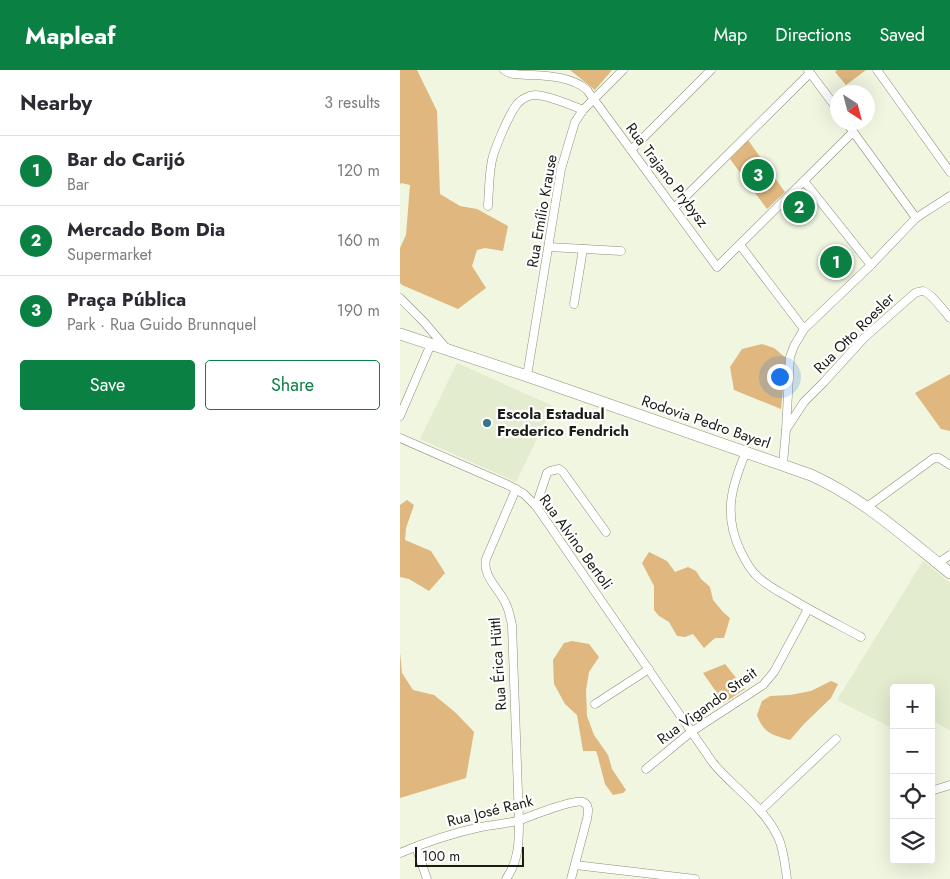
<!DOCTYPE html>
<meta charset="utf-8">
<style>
:root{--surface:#fff;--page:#f7f7f7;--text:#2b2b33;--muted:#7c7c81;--line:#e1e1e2;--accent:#0b8043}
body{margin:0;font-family:Jost,sans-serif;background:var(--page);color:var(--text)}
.controls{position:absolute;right:15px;bottom:15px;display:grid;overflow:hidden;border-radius:5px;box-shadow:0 5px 20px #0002}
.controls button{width:45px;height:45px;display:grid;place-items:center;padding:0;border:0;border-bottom:1px solid var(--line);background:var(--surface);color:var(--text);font:25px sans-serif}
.compass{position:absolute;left:430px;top:15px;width:45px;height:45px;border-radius:50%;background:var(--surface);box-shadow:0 5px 20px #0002;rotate:144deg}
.scale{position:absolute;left:15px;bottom:12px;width:109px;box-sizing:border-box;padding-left:5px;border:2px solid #1a1c15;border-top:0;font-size:14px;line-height:18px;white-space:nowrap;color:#1a1c15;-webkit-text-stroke:4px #fff;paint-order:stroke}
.you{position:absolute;left:379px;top:306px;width:18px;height:18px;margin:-12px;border:4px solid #fff;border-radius:50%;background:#1a73e8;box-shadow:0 0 0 8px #1a73e833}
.badge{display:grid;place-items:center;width:32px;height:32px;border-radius:50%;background:var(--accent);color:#fff;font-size:16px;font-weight:700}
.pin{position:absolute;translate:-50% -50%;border:2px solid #fff;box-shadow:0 1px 5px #0006}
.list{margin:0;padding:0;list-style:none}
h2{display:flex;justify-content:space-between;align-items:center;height:65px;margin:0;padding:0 20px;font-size:21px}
h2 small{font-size:16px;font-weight:400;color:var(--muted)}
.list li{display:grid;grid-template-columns:32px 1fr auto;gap:15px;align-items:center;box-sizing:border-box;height:70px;padding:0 20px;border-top:1px solid var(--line)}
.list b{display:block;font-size:19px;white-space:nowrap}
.list p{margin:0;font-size:16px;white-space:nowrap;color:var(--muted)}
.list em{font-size:16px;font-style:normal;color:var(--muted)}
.actions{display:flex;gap:10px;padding:15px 20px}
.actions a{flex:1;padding:11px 0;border:1px solid var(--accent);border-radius:5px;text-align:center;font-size:18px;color:var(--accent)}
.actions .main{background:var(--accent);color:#fff}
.icon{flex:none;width:28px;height:28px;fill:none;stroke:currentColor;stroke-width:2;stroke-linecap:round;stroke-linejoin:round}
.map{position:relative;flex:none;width:550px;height:809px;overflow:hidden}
header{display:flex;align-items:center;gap:30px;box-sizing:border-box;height:70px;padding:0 25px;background:var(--accent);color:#fff}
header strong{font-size:24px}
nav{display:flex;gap:28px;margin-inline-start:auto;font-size:18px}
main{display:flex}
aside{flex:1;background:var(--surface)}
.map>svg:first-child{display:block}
.built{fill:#e4eccf}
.green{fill:#dfb77f}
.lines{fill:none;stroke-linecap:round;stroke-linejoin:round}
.street-casing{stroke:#8b907c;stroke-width:9}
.secondary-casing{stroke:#8b907c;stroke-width:12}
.street{stroke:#fff;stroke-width:8}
.secondary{stroke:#fff;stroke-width:11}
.poi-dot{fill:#3a738c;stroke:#fff;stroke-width:2}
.labels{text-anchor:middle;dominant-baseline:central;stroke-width:4.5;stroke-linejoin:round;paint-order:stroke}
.street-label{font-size:15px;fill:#1a1c15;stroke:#fff}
.poi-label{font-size:15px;font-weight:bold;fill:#1a1c15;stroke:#fff;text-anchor:start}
</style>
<header>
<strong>Mapleaf</strong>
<nav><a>Map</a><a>Directions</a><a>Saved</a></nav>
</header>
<main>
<aside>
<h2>Nearby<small>3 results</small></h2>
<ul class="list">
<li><span class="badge">1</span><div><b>Bar do Carijó</b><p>Bar</p></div><em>120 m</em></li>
<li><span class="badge">2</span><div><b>Mercado Bom Dia</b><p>Supermarket</p></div><em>160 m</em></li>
<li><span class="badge">3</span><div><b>Praça Pública</b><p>Park · Rua Guido Brunnquel</p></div><em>190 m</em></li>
</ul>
<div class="actions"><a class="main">Save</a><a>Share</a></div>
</aside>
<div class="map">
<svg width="550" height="809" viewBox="0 0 550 809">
<rect width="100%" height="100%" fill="#f0f6e0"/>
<g class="built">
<path d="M57,293L153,336L116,412L20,369Z"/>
<path d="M523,491L550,513V661L531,649V618H494V659L437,630Z"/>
</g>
<g class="green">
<path d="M0,0H17L37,41L40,124L60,136L77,139L108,156L103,181L85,178L77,180L72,196L86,218L58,239L2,215L0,213V178L6,165L10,115L1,113L0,115Z"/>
<path d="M170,0H212L195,20Z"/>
<path d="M437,0H466L446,15L435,2Z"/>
<path d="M348,70L385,122L367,139L330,89Z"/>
<path d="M362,274L374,278L386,288L381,339L334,320L330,297L342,279Z"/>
<path d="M550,304V361L541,359L515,323Z"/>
<path d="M7,430L14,435L6,458L5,470L31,481L45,503L29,521L9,509L0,507V435Z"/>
<path d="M249,482L267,491L275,502L288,497L296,501L301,509L310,517L313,530L323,542L330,548L324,568H315L304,578L293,564L285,567L277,566L269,552L259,546L254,540V516L242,493Z"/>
<path d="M172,571L189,574L199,587L189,602L186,620L187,646L194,665L208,685L212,699L226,720L223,723L213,725L205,714L198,687L196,681H183L177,645L165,634L154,614L153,590L164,573Z"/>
<path d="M0,582L2,603L13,620L34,625L56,643L74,662L66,708L0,728Z"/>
<path d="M325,594L345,619L324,633L303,603Z"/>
<path d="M431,611L438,614L431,628L405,653L390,670C373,665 363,663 357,645L362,631L370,626L390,625L411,621Z"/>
</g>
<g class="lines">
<g class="street-casing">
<g id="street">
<path d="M104,0C112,6 121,4 131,5C149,6 173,7 187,20L317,197L453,62"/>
<path d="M408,0L438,40"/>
<path d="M477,0L550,102"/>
<path d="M446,52L516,148"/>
<path d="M231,80L311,0"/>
<path d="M404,111L471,195"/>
<path d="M88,136C89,121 89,104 92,90C95,77 110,42 118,33C122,29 129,25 135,25C147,25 171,35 183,40"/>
<path d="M274,138L410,3"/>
<path d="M340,175L404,259"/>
<path d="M149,177L221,181"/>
<path d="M0,228L24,252L46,278"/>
<path d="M174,234L183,179"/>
<path d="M127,306L161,99L175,52L183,40L223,0"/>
<path d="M0,346L31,274"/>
<path d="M387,358L404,332L424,312L464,268L515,223C518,222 520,221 523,221C531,223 544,241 550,248"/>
<path d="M0,368L108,415L124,424L136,436L313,693C334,718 364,737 378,767C384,780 385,795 387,809"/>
<path d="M346,382C331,417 323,446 341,482C345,490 349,498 355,504C365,515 378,521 390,528C413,542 437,554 461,567"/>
<path d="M383,394L386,360L390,287L394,276L404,259L471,195L516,148L550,126"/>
<path d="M136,436L147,403L150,401L159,399L163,402L206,462"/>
<path d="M467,437L534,388H539L550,395"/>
<path d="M538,493L550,485"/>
<path d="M195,634L249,599"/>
<path d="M246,699L291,662L363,615L374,602L408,539"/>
<path d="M531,721L550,715"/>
<path d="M360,741L436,669"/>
<path d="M16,777L27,809"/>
<path d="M0,783C26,772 53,763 81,757C95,754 110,754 123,749C133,745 174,729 183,732C190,735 188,743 187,749L171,809"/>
<path d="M175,795L295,809"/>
<path d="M106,809C119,791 119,771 119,750L112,555C110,547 109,539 105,532C98,518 82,505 86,489L116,419"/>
</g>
</g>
<g class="secondary-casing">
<path id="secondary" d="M0,264L127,306L411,405C464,429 505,467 550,503"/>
</g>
<use href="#street" class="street"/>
<use href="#secondary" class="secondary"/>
</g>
<circle class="poi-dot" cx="87" cy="353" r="5"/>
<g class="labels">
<g class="street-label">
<text transform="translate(267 105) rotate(53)">Rua Trajano Prybysz</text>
<text transform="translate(142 141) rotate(-80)">Rua Emílio Krause</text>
<text transform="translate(454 263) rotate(-45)">Rua Otto Roesler</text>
<text transform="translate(306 352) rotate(19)">Rodovia Pedro Bayerl</text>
<text transform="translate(176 472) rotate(54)">Rua Alvino Bertoli</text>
<text transform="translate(98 594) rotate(-94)">Rua Érica Hüttl</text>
<text transform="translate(307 636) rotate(-36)">Rua Vigando Streit</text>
<text transform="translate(90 741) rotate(-14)">Rua José Rank</text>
</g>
<g class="poi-label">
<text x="97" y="344">Escola Estadual<tspan x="97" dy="17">Frederico Fendrich</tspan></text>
</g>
</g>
</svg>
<div class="controls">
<button>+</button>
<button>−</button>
<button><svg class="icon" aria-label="locate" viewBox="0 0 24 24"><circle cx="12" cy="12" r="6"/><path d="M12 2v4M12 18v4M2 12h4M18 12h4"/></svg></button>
<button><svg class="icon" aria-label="layers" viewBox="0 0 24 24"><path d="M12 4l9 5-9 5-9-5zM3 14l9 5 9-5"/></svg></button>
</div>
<svg class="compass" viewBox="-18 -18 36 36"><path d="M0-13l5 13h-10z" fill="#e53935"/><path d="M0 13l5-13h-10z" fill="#7c7c81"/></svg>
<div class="scale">100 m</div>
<div class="you"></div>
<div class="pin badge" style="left:436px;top:192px">1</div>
<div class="pin badge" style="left:399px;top:137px">2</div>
<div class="pin badge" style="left:358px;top:105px">3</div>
</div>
</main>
